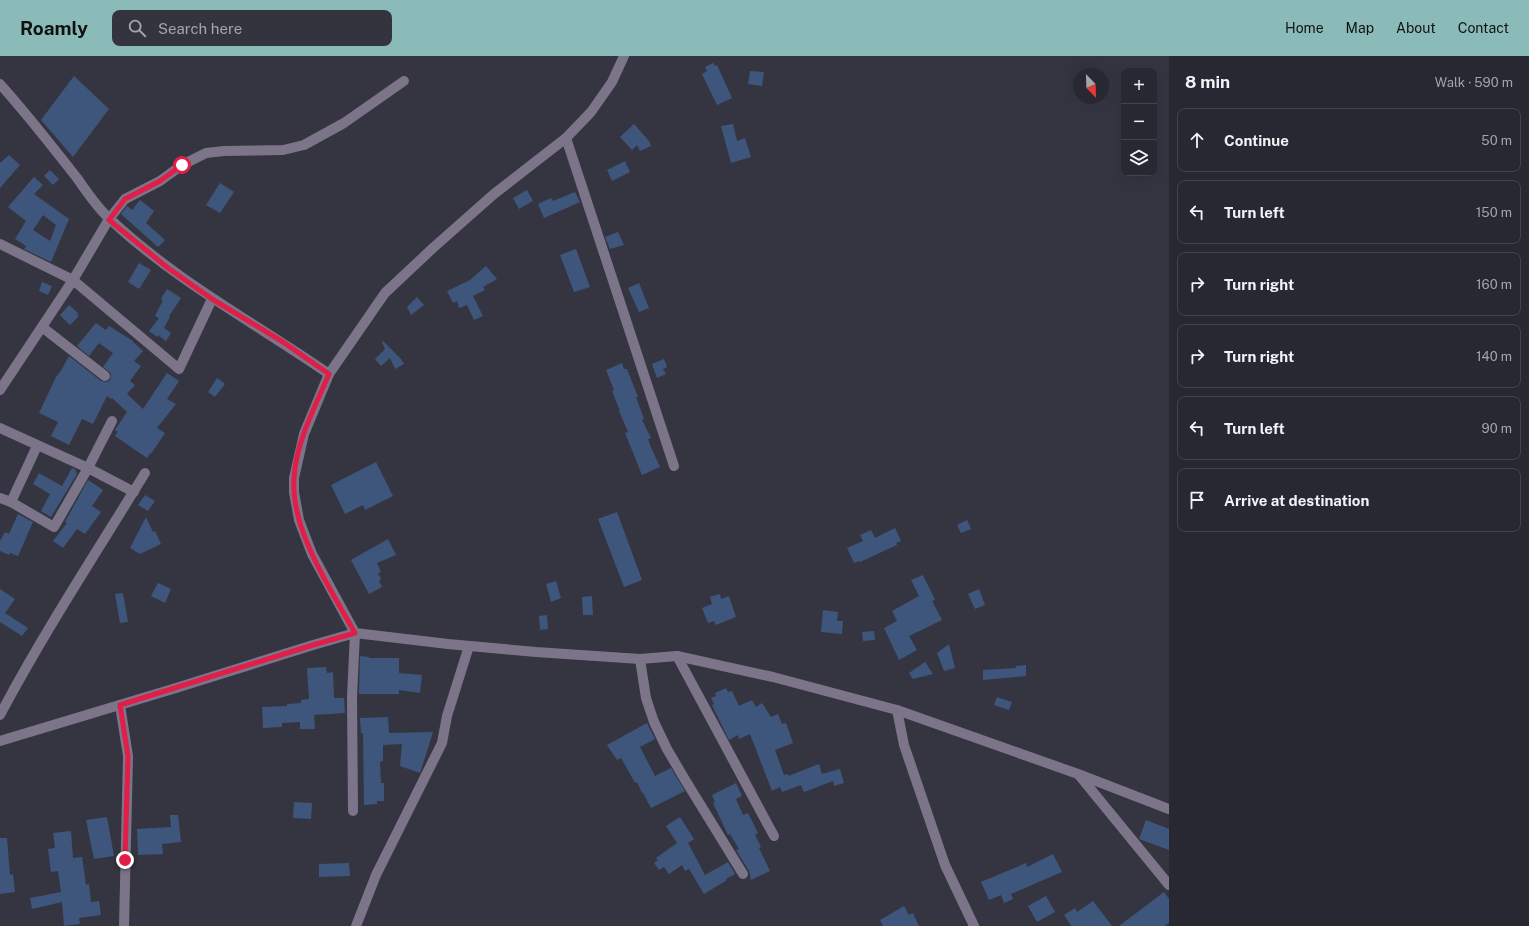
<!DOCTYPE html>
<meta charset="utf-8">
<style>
:root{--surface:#272831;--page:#33343d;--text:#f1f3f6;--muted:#a4a6ab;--line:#43444d;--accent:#8bbbb9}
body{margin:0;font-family:"Public Sans",sans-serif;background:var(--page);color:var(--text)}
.controls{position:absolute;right:12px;top:12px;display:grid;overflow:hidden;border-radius:8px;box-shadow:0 4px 16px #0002}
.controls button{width:36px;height:36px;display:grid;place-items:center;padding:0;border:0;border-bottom:1px solid var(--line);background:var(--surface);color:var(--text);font:20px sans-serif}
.compass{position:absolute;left:1073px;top:12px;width:36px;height:36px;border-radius:50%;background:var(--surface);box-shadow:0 4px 16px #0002;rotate:157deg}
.stop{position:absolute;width:12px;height:12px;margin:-9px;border:3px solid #e11d48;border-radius:50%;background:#fff}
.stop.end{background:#e11d48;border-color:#fff;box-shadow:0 1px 4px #0008}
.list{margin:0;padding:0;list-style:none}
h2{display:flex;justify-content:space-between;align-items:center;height:52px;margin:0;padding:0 16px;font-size:17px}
h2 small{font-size:13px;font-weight:400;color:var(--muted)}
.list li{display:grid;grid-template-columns:26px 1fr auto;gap:12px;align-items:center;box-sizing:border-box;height:64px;margin:0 8px 8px;padding:0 8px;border:1px solid var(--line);border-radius:8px}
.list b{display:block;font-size:15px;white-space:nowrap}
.list em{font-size:13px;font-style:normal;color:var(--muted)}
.icon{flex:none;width:22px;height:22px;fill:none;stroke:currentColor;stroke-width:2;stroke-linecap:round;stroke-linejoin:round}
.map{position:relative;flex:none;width:1169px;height:870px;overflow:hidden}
header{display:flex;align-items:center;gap:24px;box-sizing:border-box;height:56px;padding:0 20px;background:var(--accent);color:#111}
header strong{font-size:19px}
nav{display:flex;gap:22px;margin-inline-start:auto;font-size:14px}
.search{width:280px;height:36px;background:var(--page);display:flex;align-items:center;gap:10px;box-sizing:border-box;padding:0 14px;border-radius:8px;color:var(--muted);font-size:15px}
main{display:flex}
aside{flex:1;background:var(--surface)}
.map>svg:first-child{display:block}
.building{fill:#3f567c;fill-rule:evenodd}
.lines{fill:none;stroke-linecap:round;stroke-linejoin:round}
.minor{stroke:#7c7589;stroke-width:10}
.route{stroke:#e11d48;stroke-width:5}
</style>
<header>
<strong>Roamly</strong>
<div class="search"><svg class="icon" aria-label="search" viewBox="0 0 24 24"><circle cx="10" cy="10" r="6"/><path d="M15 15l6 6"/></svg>Search here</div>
<nav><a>Home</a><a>Map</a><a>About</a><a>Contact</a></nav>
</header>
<main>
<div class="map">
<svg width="1169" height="870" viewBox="0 0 1169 870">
<rect width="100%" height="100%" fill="#343541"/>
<g class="building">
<path d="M713,7L715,10L717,9L732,42L717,49L702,18L707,15L705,11Z"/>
<path d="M750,15L764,16L762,30L748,28Z"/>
<path d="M74,20L109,53L73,101L41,64Z"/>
<path d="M634,68L649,85L651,90L640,95L637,89L632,94L620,81Z"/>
<path d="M733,68L737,85L745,82L751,101L731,107L721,70Z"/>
<path d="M9,99L20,109L0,132V107Z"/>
<path d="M625,105L630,116L612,125L607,114Z"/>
<path d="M50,114L59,123L53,129L44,120Z"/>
<path d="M34,121L43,129L34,138L69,163L51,206L24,193L26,190L15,183L26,165L8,151ZM43,159L56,169L50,185L33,174Z"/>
<path d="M220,127L234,136L220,157L206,149Z"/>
<path d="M527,134L533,145L519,153L513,142Z"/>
<path d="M575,136L580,146L544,162L538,148L551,142L553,145Z"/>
<path d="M140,144L154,155L146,167L165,184L158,191L121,158L127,150L132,154Z"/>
<path d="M618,176L624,189L610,193L605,181Z"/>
<path d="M576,193L590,231L574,236L560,199Z"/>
<path d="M139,207L151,214L139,233L128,226Z"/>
<path d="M486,210L497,223L483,231L485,234L473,240L483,260L474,264L467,249L459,252L457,245L453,247L447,235L470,224Z"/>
<path d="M42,226L52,230L48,239L39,235Z"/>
<path d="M639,227L649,252L639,256L628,232Z"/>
<path d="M167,233L181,242L169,260L170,261L164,272L171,277L166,285L158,279L157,281L149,275L159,262L155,260L163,244L161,243Z"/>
<path d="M417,241L424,249L411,259L407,251Z"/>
<path d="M69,249L78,257L77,258L79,260L70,269L60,259Z"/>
<path d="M96,267L106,274L109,270L133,285V286L143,295L134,305L141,310L130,325L135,329L127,338L143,353L167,317L179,325L167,343L176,348L157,372L165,377L151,398L150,397L147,402L115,380L118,376L115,374L127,356L112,342L111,343L107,340L93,368L82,363L69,389L51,380L58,366L39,357L56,321L62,313L69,300L101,325L107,326L110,324L111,317L103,311L113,297L99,287L89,300L77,290Z"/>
<path d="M383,285L401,303L404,308L395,313L390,302L381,310L375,303L385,293L382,286Z"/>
<path d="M664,303L667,311L663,313L666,318L657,322L652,308Z"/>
<path d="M622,307L624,313H627L638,341H636L644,363L642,364L651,382L648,383L650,389L660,411L642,419L625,377L628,376L619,355H620L612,335L614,334L606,314Z"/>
<path d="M217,322L225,328L215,341L208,336Z"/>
<path d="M376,406L393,440L365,454L363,449L345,458L331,429Z"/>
<path d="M72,412L75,413L77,418L51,461L41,455L50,438L33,428L39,417L62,430Z"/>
<path d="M88,424L103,434L92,450L101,456L85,478L77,473L63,492L53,485L67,467L65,466Z"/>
<path d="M145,439L155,445L148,455L138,449Z"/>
<path d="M617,456L642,524L624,531L598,463Z"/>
<path d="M18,458L33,466L18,500L10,497L9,499L0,495V485L5,476L9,478Z"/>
<path d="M146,461L153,476L155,475L161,488L140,498L130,492Z"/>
<path d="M967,464L971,473L961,477L957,469Z"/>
<path d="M895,472L901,485L896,487L897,489L860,506L859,505L854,507L847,492L863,485L860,479L871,474L875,482Z"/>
<path d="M388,483L396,499L377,507L381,516L378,517L381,523L379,525L382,531L369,538L351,504Z"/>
<path d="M923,519L935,544L932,545L942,564L909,580L917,594L899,604L884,572L897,565L892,555L919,540L911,524Z"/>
<path d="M556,525L561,542L551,546L546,528Z"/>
<path d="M158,527L171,533L165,547L151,540Z"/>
<path d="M0,533L15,543L5,557L28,572L22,580L0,566Z"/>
<path d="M979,533L985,549L975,553L968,538Z"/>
<path d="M123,537L128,566L120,567L115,538Z"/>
<path d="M720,538L721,543L729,540L736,561L716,569L714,565L708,567L702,552L712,548L710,541Z"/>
<path d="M592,540L593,559H583L582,541Z"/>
<path d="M823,554L838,556L837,565H843L842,578L821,576Z"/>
<path d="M547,559L548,573L540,574L539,560Z"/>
<path d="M874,575L875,584L863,585L862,576Z"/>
<path d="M949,588L955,612L944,615L937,597Z"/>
<path d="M360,600L369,601V602H399V617L422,619L420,637L399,634V638H359Z"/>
<path d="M925,606L933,618L913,623L909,617Z"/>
<path d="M1026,609V620L983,624V614L1016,612V610Z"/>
<path d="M326,611L327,617L333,616L334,642H344L345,657L314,659L315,673H300V666L282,667V671L263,672L262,651L287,650V648L301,647V644L309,643L307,612Z"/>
<path d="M726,632L728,636L732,635L739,650L752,644L756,651L762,647L771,661L778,658L782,668L786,667L793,687L775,694L784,719L788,718V720L819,708L822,718L840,713L844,727L834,730L833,725L804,736L801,729L782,736L780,731L772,735L750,678L739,683L738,679L729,684L712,649L714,648L711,642L716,640L715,637Z"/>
<path d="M997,641L1012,646L1009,654L994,649Z"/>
<path d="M388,661L389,677L433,676L420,717L400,710L402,688L383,689V705L380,706L381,727H384V745H377V748L364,749L363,677H361L360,662Z"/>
<path d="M647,667L655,683L640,691L655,720L671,712L685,735L651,752L643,737H642L637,726L635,727L624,707L621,702L617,704L607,689Z"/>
<path d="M736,727L742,740L736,743L743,759L748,757L758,777L755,779L761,791L759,792L770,815L751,824L749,815L736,794L739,793L730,778L728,779L713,747L715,746L712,739Z"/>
<path d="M294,746L312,747L311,763L293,762Z"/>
<path d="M170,759H178L181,786L162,788L163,798L138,799L137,773L171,771Z"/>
<path d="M107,761L114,800L94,803L86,764Z"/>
<path d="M680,761L694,783L688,787L705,819L728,806L735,818L726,823L727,824L704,838L691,816L689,813L685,815L682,809L669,818L664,811L659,814L654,807L658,804L656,802L677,787L666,770Z"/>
<path d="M1146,764L1169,773V794L1139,783Z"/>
<path d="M71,775L73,802L82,801L86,829L89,828L91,846L99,845L101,859L79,862L80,868L64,870L62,846L32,853L30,842L61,836L58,815L51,816L48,793L55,792L53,777Z"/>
<path d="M0,782H7L10,819L13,818L15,836L0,838Z"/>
<path d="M1053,798L1062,816L1011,838L1013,843L1004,847L1001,839L989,844L981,826L1026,807L1027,811Z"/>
<path d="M349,807L350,820L319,821V808Z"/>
<path d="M1164,836L1169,843V867L1164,870H1119Z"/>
<path d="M1046,840L1055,856L1037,866L1028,850Z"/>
<path d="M1093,845L1112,870H1071L1064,859L1075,852L1077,856Z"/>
<path d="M904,850L909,859L913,857L919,870H883L880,864Z"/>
</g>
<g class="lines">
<g class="minor">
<path d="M624,0L612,26L591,56L566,82L494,138L434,191L385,237L329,318L304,378L294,422V436L299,464L312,498L355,577L448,588L536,596L640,603L677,600L773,621L897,654L1078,718L1169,753"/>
<path d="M0,28C27,58 52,90 77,122C87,136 98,153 111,164C176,225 255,267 329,318"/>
<path d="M566,82L674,410"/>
<path d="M0,188L73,224L179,313L212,243"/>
<path d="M42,271L105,320"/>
<path d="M0,334L73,224L109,163L125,143L160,125L182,109L206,97L224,95L283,94L304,89L344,67L404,25"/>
<path d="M0,372L88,412L134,436"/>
<path d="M0,442L11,446L54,471L88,412L112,365"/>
<path d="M11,446L37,390"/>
<path d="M677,600L774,780"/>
<path d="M640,603L646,642L654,666L667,693L684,722L743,818"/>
<path d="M120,649L128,700L124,870"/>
<path d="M897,654L904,689L945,809L974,870"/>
<path d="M0,659C44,576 96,497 145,417"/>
<path d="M0,685L176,632L313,589L355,577L352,641L353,755"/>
<path d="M1079,719L1169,829"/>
<path d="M356,870L376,819L442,687L447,660L469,590"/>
</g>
</g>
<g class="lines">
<path class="route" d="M125,804L128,700L120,649L313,589L355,577C331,534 290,473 294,422C296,386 315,351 329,318L283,286L212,243L168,212L109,164L125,143L160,125L182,109"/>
</g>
</svg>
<div class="controls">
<button>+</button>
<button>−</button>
<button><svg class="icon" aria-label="layers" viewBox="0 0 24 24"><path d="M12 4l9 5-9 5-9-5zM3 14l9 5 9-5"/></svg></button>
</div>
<svg class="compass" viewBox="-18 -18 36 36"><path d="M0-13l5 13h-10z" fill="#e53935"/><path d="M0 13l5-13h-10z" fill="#a4a6ab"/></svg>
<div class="stop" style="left:182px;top:109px"></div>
<div class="stop end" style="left:125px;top:804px"></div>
</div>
<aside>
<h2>8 min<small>Walk · 590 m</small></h2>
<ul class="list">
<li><svg class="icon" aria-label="ahead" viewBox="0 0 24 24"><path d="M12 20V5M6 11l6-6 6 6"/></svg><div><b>Continue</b></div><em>50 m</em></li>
<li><svg class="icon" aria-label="left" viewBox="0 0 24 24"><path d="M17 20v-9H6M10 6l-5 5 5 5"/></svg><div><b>Turn left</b></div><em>150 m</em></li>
<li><svg class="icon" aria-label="right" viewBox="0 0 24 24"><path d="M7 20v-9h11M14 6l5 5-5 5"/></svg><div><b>Turn right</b></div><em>160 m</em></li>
<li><svg class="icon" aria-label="right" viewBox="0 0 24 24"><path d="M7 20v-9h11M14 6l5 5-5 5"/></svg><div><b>Turn right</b></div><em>140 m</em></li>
<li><svg class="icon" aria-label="left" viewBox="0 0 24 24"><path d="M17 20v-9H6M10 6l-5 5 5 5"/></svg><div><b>Turn left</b></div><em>90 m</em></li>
<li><svg class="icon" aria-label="arrive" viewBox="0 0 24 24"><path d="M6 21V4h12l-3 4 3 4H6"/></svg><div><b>Arrive at destination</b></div></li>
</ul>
</aside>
</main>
